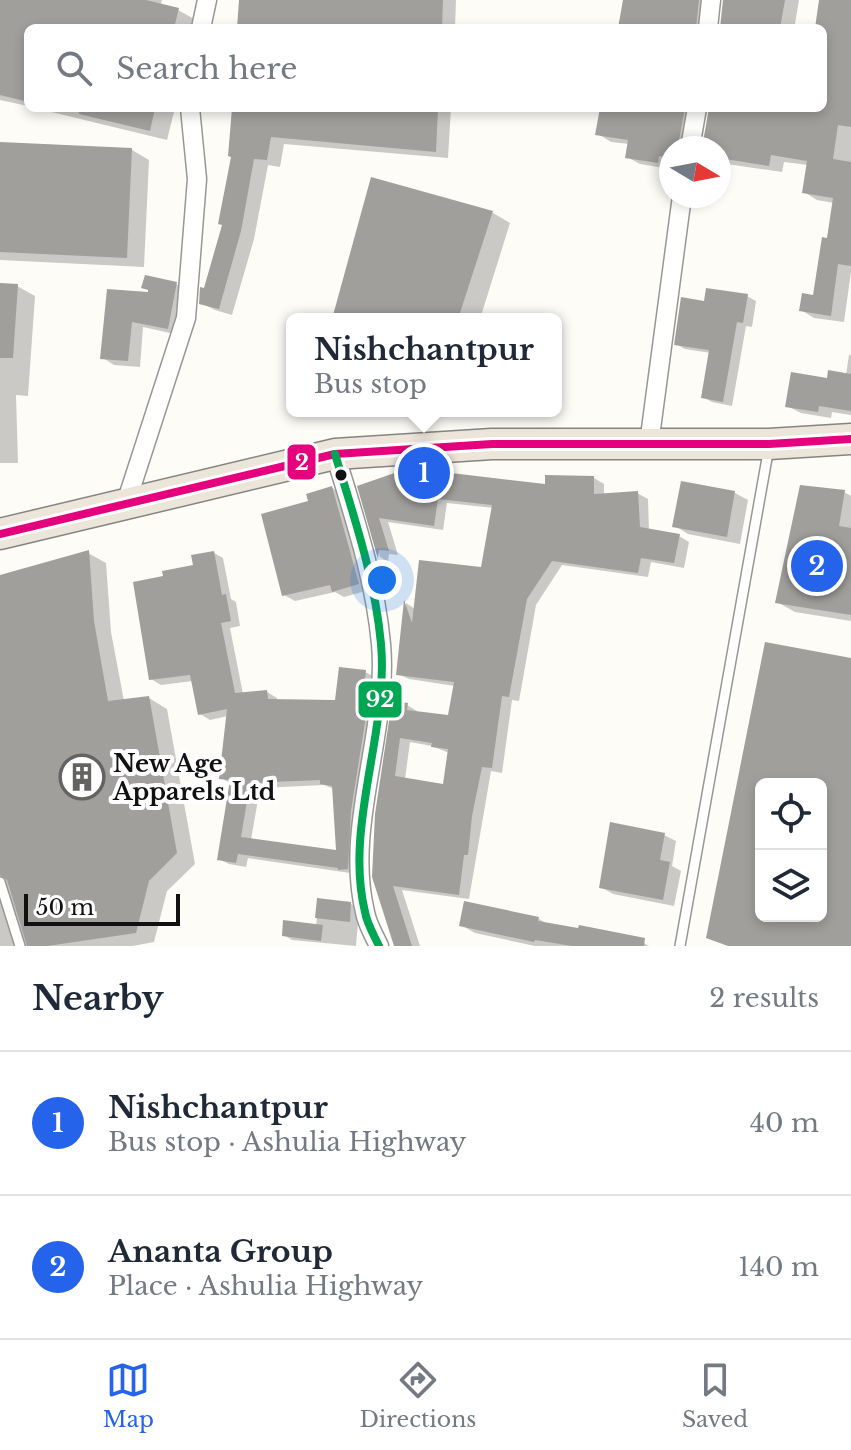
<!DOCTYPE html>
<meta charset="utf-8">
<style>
:root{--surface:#fff;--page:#f2f2f3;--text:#1f2937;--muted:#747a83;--line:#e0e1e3;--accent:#2563eb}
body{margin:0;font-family:"Libre Baskerville",serif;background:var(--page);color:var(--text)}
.controls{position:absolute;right:24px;bottom:24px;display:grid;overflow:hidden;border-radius:12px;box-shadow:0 4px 12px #0003}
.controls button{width:72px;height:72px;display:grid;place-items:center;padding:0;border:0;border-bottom:2px solid var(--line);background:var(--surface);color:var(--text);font:40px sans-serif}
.compass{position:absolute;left:659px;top:136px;width:72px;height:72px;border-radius:50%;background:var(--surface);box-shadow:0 4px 12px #0003;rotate:100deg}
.scale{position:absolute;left:24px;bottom:20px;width:156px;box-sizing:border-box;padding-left:8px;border:4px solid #111;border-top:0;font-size:22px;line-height:28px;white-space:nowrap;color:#111;-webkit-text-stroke:6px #fff;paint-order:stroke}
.you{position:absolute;left:382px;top:580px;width:28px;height:28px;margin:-20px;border:6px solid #fff;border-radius:50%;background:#1a73e8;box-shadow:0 0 0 12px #1a73e833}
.badge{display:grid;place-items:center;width:52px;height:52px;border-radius:50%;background:var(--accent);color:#fff;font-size:26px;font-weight:700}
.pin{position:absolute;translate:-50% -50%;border:4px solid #fff;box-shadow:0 2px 8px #0006}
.popup{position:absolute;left:286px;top:313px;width:276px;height:104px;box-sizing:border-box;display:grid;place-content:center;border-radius:12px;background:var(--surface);filter:drop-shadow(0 2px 6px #0005);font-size:26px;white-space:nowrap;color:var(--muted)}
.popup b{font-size:30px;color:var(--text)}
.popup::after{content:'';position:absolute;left:50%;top:100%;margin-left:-16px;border:16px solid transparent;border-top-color:var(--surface)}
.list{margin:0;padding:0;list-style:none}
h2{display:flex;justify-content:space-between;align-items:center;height:104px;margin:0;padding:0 32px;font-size:34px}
h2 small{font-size:26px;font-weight:400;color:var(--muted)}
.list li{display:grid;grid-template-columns:52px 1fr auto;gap:24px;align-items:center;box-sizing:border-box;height:144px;padding:0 32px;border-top:2px solid var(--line)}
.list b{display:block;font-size:30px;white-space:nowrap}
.list p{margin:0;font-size:26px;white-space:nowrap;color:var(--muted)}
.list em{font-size:26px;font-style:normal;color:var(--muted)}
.icon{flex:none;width:44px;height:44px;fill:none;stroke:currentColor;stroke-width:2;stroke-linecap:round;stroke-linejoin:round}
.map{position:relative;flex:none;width:851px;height:946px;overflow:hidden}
.search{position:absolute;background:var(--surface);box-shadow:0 4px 12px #0003;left:24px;right:24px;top:24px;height:88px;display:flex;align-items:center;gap:20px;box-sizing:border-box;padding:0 28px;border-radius:12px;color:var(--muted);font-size:30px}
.sheet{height:392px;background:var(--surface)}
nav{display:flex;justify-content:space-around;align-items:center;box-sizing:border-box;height:112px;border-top:2px solid var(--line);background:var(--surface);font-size:22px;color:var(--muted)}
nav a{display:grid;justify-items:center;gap:4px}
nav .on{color:var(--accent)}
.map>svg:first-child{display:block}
.shadow{fill:#0003;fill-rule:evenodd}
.building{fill:#a19f9c;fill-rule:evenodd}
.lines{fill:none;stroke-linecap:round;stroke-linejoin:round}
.service-casing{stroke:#979795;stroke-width:12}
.minor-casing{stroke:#979795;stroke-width:21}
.trunk-casing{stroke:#858482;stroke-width:33}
.service{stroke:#fffffe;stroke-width:9}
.minor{stroke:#fffffe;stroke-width:18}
.trunk{stroke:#ece5da;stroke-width:30}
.bus-1-casing{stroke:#fff;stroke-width:14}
.bus-2-casing{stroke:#fff;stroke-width:14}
.bus-1{stroke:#e5007d;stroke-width:8}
.bus-2{stroke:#00a651;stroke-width:8}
.bus-dot{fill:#111;stroke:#fff;stroke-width:3}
.labels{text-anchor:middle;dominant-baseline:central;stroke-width:8;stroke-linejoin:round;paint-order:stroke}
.poi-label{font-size:24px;font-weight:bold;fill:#111;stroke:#fff;text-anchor:start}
.line-badge{stroke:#fff;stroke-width:3}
.badge-label{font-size:22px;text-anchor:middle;font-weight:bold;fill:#fff}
</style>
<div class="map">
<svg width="851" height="946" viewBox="0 0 851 946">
<rect width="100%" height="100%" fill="#fdfcf7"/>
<g class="shadow">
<path d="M0,0H162L160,6L178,10L196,20L194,28H28V106L0,100Z"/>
<path d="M241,0H456L455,28H239Z"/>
<path d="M623,0H715L711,28H620Z"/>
<path d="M724,0H799L795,24L838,29L851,37V272L844,322L814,318L801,310L815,297L834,203L817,200L804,192L808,165L784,162L782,172L720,163L719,148H704L710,108H823V28H722Z"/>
<path d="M35,108H175L167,140Z"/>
<path d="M234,108H451L448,158L284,144L280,167L268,165L254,239L232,315L215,310L201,303L224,226L233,157Z"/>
<path d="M626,108L665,110L666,108H701L692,148H671V169L640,164L627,157L629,144L611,142L598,134L625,113Z"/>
<path d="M0,144L132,150L149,160L144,267L0,260Z"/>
<path d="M372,179L493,213L510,223L480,319H334Z"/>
<path d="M176,284L188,291L179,335L143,327L140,367L114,365L103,358L149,295Z"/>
<path d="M0,285L17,286L35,296L28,396L16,395L18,463H0Z"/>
<path d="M747,296L756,301L752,327L746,326L732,406L712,402L703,397L711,353L685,349L676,344L705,303Z"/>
<path d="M849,355H851V415L832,412L831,418L801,413L787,406L828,380L846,375Z"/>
<path d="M594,478L604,484V495L637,493L648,499L649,531L679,536L689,542L684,568L651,562L648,577L562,565L536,605L519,701L512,700L502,773L491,771L469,899L402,890L420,946H396L374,847L407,705L417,711V713L450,718L455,686L409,679L398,674L406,603L415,609L483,569L494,508L447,503L443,530L388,522L398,555L389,554L388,562L380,557L360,488L547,487ZM410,742L432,746L449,753L445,787L405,779Z"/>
<path d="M683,483L735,493L748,500L740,544L688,534L675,526Z"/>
<path d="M332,488L343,494L369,590L344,597L335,592L295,601L284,595L311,502Z"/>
<path d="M844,492L851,496V621L795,612L777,602Z"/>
<path d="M88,553L106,563L111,632L124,701L149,698L167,709L195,864L167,891L154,942L133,946H0V577Z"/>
<path d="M214,553L223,558L231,599L236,602L240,626L230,628L243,694L267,692L277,698V701L336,702L365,672L375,677L357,874L248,858L246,867L229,864L219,859L232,784L221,778L228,716L210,720L200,714L193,681L161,685L151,679L166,578L196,567ZM324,785L334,789L339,852L251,840L260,788Z"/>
<path d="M664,835L676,841L672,866L681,871L674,906L613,894L601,887Z"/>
<path d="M319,900L351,904L359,909L356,946L292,940L284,935L316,926Z"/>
<path d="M466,903L539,919L549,925L635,938L649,946H535L475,933L461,925Z"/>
</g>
<g class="building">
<path d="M0,0H146L179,8L174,28H28V102L0,95Z"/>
<path d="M239,0H443L442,28H237Z"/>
<path d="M623,0H699L696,28H618Z"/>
<path d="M723,0H785L780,28H720Z"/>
<path d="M819,0H851V127L838,125L833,159L851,162V266L838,264L831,316L799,311L802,293L813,295L822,237L827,238L833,198L802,193L807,161L771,155L769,166L719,158V148H702L709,108H823V28H815Z"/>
<path d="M80,108H155L150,131L79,114Z"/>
<path d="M232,108H438L436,152L271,137L267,160L254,159L241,231L219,309L199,304L200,287L204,288L222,225L218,224L231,157L228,156Z"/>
<path d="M600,108L623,111L624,108L678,110L679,108H685L678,146L671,145V158L659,156L658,163L625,158L628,140L595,135Z"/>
<path d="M0,142L132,148L127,258L0,252Z"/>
<path d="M371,177L493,211L458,319H332Z"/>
<path d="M145,275L177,282L168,329L132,322L128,361L100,359L107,289L148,292V290L141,288Z"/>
<path d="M0,283L18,284L13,358H0Z"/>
<path d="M706,288L748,294L743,323L737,322L723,402L701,398L709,350L674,345L681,297L704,301Z"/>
<path d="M828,370L851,374V411L819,406L818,412L785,407L791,372L827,378Z"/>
<path d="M409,468L545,484V475L594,476V494L638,491L640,527L680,534L674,563L641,558L638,573L552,561L527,599L509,697L502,696L492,768L482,767L472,816L468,855H464L459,895L393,886L412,946H394L372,877L375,814L392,701L408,703L407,710L448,715L454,682L396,675L404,600L412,623L419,560L481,567L492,505L438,499L434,526L379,518L389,551L379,550L378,559L357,486ZM400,738L432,743L431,747L448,749L443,784L395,776Z"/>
<path d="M681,481L735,491L727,537L672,527Z"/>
<path d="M800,485L845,490L839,526L851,528V615L775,603Z"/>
<path d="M332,486L359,584L332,592L330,585L282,596L261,514L308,501L306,494Z"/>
<path d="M89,550L94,621L108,701L149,696L177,853L149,881L136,933L47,946H27L7,880L0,875V575Z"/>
<path d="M214,551L222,595L226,594L231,621L221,623L235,693L267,690L268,699L335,700L339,667L366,670L363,697L368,698L367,710L351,811L348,869L338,870V868L238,854L236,863L217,860L230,780L219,779L227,709L198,715L190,675L149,680L133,582L163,576L162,571L193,565L191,555ZM320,780V784L332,786L336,850L241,837L250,783Z"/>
<path d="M765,642L851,658V946H728L706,938ZM761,784H821V916H761Z"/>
<path d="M610,822L665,833L660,860L670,862L663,900L599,888Z"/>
<path d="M317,898L351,902L350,922L315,918Z"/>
<path d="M464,901L539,917L538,921L578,928L579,925L645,938L644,946H572L535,940L534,942L459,926Z"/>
<path d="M283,920L323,925L321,941L282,936Z"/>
</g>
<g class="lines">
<g class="service-casing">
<g id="service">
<path d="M0,882L20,946"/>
<path d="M680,946L769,447"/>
</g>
</g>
<g class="minor-casing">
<g id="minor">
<path d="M201,28L207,0"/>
<path d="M708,28L711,0"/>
<path d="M690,148L697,108"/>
<path d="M649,444L682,196"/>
<path d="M335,454C354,517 375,578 381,644C389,732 344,826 365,912C367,924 374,935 379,946"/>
<path d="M126,503L186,318L197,179L190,108"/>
</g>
</g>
<g class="trunk-casing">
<path id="trunk" d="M0,534L335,454L492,444H769L851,439"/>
</g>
<use href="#service" class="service"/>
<use href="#minor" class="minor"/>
<use href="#trunk" class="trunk"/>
<g class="bus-1-casing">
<path id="bus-1" d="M0,534L335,454L492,444H769L851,439"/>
</g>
<g class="bus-2-casing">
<path id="bus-2" d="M335,454C354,517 375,578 381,644C389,732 344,826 365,912C367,924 374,935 379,946"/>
</g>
<use href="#bus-1" class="bus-1"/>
<use href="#bus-2" class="bus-2"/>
</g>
<defs>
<g id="building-ring" transform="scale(2.3)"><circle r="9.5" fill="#fff" stroke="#646362" stroke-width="1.5"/><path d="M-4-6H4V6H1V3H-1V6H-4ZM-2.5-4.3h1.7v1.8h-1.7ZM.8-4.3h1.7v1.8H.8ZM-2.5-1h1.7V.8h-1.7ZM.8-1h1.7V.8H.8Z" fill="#646362"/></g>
</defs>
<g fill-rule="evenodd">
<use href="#building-ring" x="82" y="777"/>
</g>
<circle class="bus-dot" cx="341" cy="475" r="7"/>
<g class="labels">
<g class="poi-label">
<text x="113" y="763">New Age<tspan x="113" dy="28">Apparels Ltd</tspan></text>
</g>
</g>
<g class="line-badge">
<rect x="286" y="443" width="31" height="38" rx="8" fill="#e5007d"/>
<rect x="357" y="680" width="46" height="39" rx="8" fill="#00a651"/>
</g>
<g class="badge-label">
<text x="302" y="470">2</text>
<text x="380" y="707">92</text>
</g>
</svg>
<div class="controls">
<button><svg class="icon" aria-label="locate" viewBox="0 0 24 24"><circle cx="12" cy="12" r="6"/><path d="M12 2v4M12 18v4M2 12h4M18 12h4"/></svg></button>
<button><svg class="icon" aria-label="layers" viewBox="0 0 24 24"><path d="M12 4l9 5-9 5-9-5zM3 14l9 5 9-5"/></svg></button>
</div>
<svg class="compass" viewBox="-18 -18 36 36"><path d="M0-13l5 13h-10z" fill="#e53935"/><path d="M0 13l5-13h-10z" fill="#747a83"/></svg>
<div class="scale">50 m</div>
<div class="you"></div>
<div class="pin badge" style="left:424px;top:473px">1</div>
<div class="popup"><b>Nishchantpur</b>Bus stop</div>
<div class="pin badge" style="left:817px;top:566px">2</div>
<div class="search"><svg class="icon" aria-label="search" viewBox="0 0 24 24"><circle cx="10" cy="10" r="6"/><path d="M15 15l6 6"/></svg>Search here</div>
</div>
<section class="sheet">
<h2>Nearby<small>2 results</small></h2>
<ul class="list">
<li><span class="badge">1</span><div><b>Nishchantpur</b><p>Bus stop · Ashulia Highway</p></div><em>40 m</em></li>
<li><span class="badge">2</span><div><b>Ananta Group</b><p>Place · Ashulia Highway</p></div><em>140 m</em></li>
</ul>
</section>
<nav>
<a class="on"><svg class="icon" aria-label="map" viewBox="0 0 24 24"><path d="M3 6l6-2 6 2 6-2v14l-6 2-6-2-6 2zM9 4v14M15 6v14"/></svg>Map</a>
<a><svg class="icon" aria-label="directions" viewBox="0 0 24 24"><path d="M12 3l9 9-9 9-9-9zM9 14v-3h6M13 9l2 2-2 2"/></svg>Directions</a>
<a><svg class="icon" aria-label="saved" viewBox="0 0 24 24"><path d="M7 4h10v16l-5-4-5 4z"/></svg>Saved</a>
</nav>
